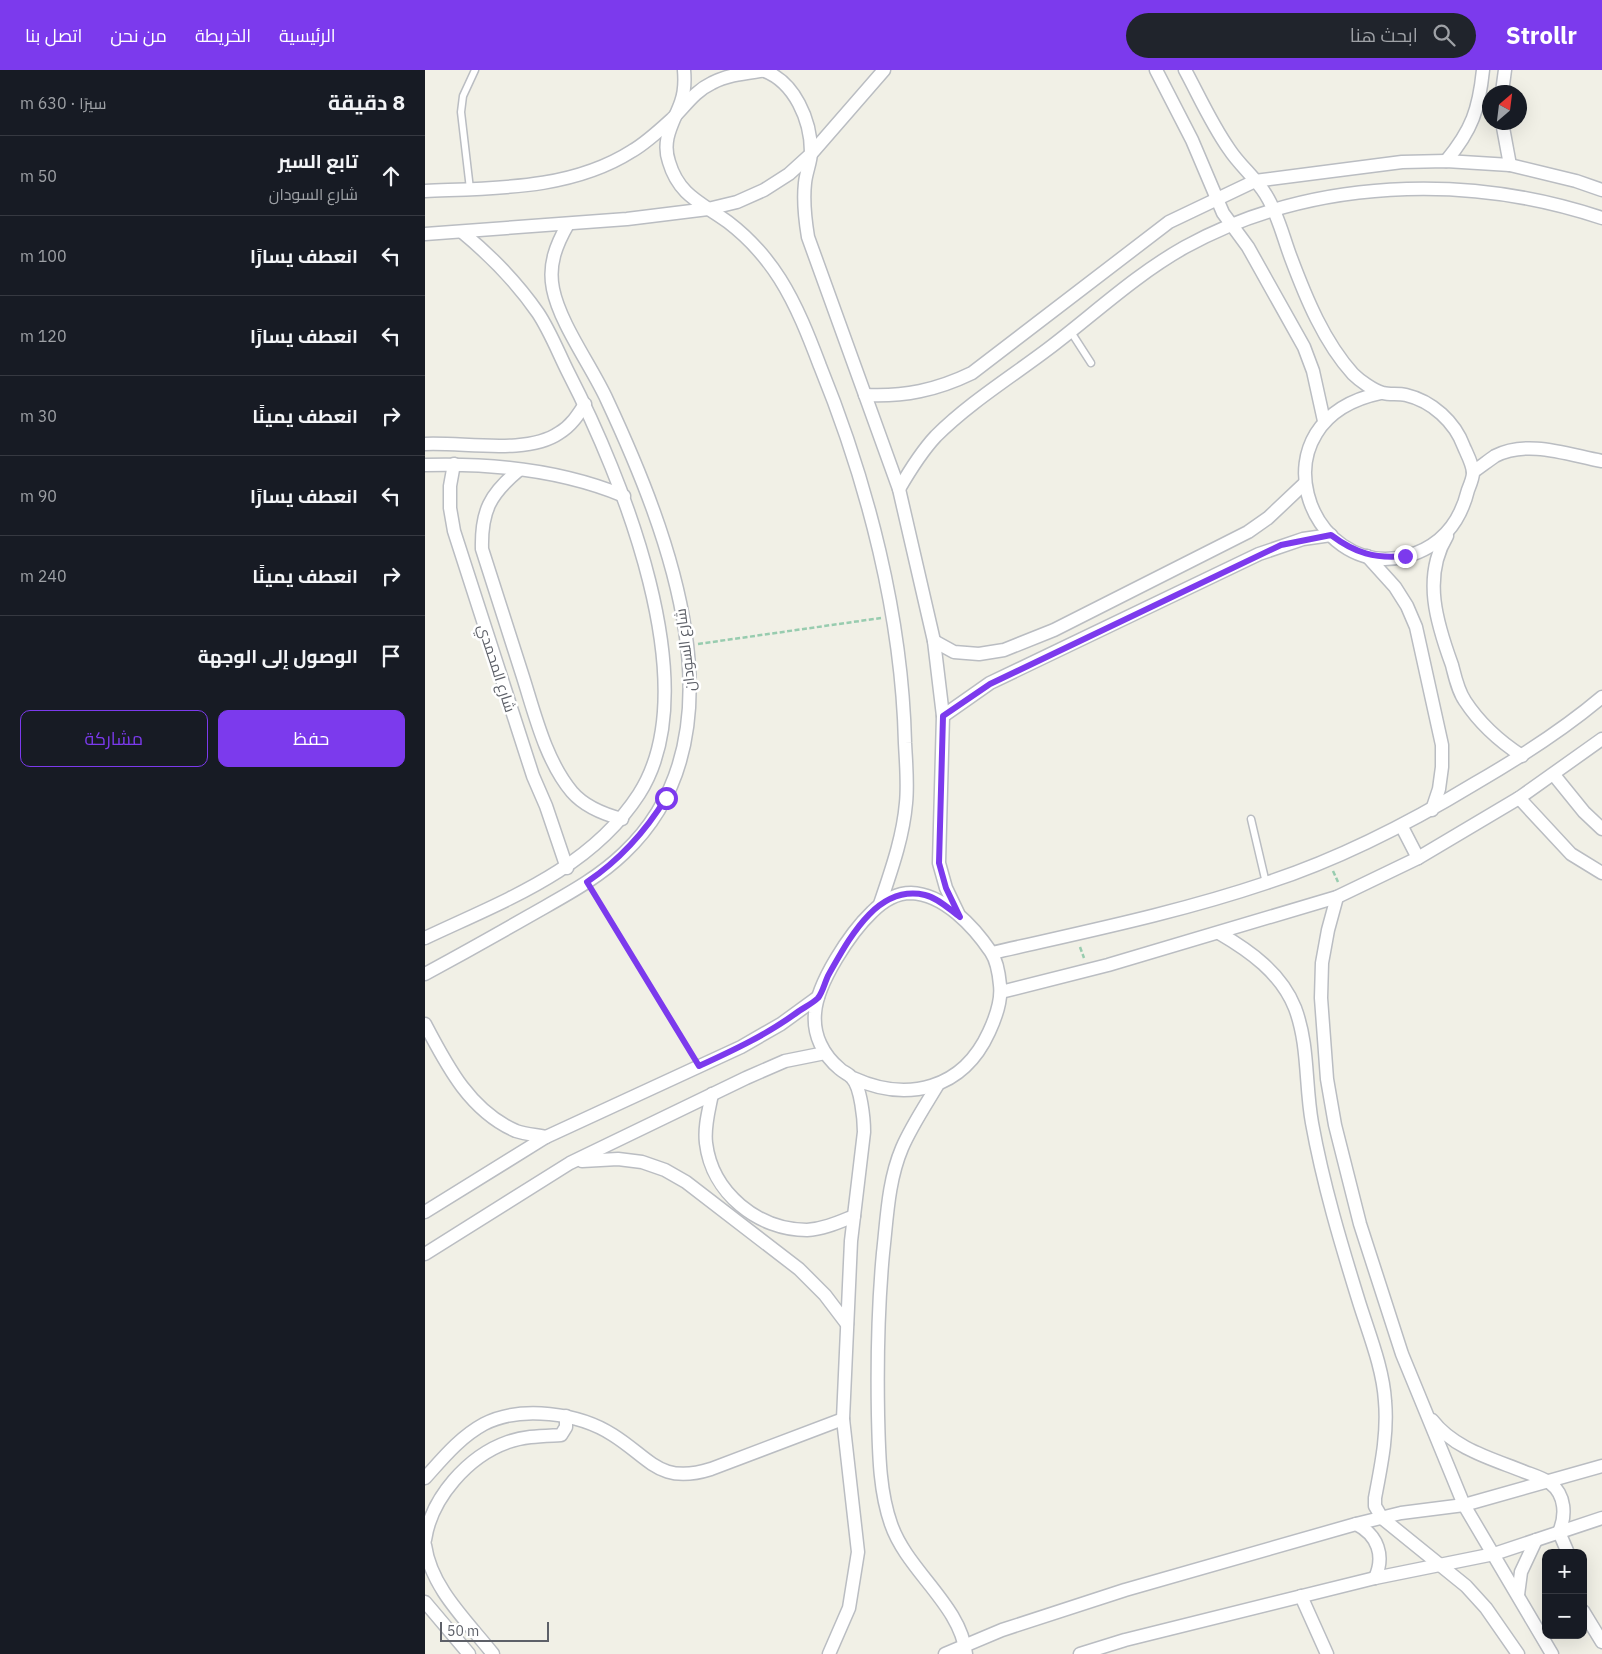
<!DOCTYPE html>
<html lang="ar">
<meta charset="utf-8">
<style>
:root{--surface:#171b24;--page:#20242c;--text:#f1f3f6;--muted:#9ea1a6;--line:#363941;--accent:#7c3aed}
body{margin:0;font-family:"IBM Plex Sans",Cairo,sans-serif;background:var(--page);color:var(--text);direction:rtl}
.controls{position:absolute;right:15px;bottom:15px;display:grid;overflow:hidden;border-radius:10px;box-shadow:0 5px 20px #0002}
.controls button{width:45px;height:45px;display:grid;place-items:center;padding:0;border:0;border-bottom:1px solid var(--line);background:var(--surface);color:var(--text);font:25px sans-serif}
.compass{position:absolute;left:1057px;top:15px;width:45px;height:45px;border-radius:50%;background:var(--surface);box-shadow:0 5px 20px #0002;rotate:28deg}
.scale{position:absolute;left:15px;bottom:12px;width:109px;box-sizing:border-box;padding-left:5px;border:2px solid #5d6068;border-top:0;font-size:14px;line-height:18px;white-space:nowrap;color:#5d6068;-webkit-text-stroke:4px #fff;paint-order:stroke}
.stop{position:absolute;width:15px;height:15px;margin:-11px;border:4px solid #7c3aed;border-radius:50%;background:#fff}
.stop.end{background:#7c3aed;border-color:#fff;box-shadow:0 1px 5px #0008}
.list{margin:0;padding:0;list-style:none}
h2{display:flex;justify-content:space-between;align-items:center;height:65px;margin:0;padding:0 20px;font-size:21px}
h2 small{font-size:16px;font-weight:400;color:var(--muted)}
.list li{display:grid;grid-template-columns:32px 1fr auto;gap:15px;align-items:center;box-sizing:border-box;height:80px;padding:0 20px;border-top:1px solid var(--line)}
.list b{display:block;font-size:19px;white-space:nowrap}
.list p{margin:0;font-size:16px;white-space:nowrap;color:var(--muted)}
.list em{font-size:16px;font-style:normal;color:var(--muted)}
.actions{display:flex;gap:10px;padding:15px 20px}
.actions a{flex:1;padding:11px 0;border:1px solid var(--accent);border-radius:10px;text-align:center;font-size:18px;color:var(--accent)}
.actions .main{background:var(--accent);color:#fff}
.icon{flex:none;width:28px;height:28px;fill:none;stroke:currentColor;stroke-width:2;stroke-linecap:round;stroke-linejoin:round}
.map{position:relative;flex:none;width:1177px;height:1584px;overflow:hidden;direction:ltr}
header{display:flex;align-items:center;gap:30px;box-sizing:border-box;height:70px;padding:0 25px;background:var(--accent);color:#fff}
header strong{font-size:24px}
nav{display:flex;gap:28px;margin-inline-start:auto;font-size:18px}
.search{width:350px;height:45px;background:var(--page);display:flex;align-items:center;gap:12px;box-sizing:border-box;padding:0 18px;border-radius:28px;color:var(--muted);font-size:19px}
main{display:flex}
aside{flex:1;background:var(--surface)}
.map>svg:first-child{display:block}
.lines{fill:none;stroke-linecap:round;stroke-linejoin:round}
.lane-casing{stroke:#babdc2;stroke-width:9}
.street-casing{stroke:#babdc2;stroke-width:15}
.path{stroke:#98ccaf;stroke-width:2.5;stroke-dasharray:5 2.5;stroke-linecap:butt}
.lane{stroke:#fff;stroke-width:6}
.street{stroke:#fff;stroke-width:12}
.route{stroke:#7c3aed;stroke-width:6}
.labels{text-anchor:middle;dominant-baseline:central;stroke-width:5;stroke-linejoin:round;paint-order:stroke}
.street-label{font-size:15px;fill:#5d6068;stroke:#fff}
</style>
<header>
<strong>Strollr</strong>
<div class="search"><svg class="icon" aria-label="search" viewBox="0 0 24 24"><circle cx="10" cy="10" r="6"/><path d="M15 15l6 6"/></svg>ابحث هنا</div>
<nav><a>الرئيسية</a><a>الخريطة</a><a>من نحن</a><a>اتصل بنا</a></nav>
</header>
<main>
<div class="map">
<svg width="1177" height="1584" viewBox="0 0 1177 1584">
<rect width="100%" height="100%" fill="#f1f0e6"/>
<g class="lines">
<g class="lane-casing">
<g id="lane">
<path d="M45,119L36,42L38,26L50,0"/>
<path d="M646,262L666,293"/>
<path d="M826,749L841,813"/>
</g>
</g>
<g class="street-casing">
<g id="street">
<path d="M259,0C260,11 260,21 256,32C249,52 236,69 244,92C254,126 277,133 303,152C324,168 341,187 355,209C372,236 384,267 395,296C443,414 477,546 480,673C481,693 483,714 481,733C478,768 466,801 455,834"/>
<path d="M337,0C370,11 386,51 386,82C386,92 381,102 380,113C378,131 380,149 383,167L474,419L509,571L518,646L514,793L521,818L533,843"/>
<path d="M731,0L767,70L798,143L823,177L879,277L888,301L899,351"/>
<path d="M760,0C774,26 787,55 804,79C815,96 831,108 841,125C853,144 858,167 866,188C881,228 899,272 928,304C934,310 949,321 958,323C965,325 973,323 981,325C1007,331 1030,352 1039,377C1042,384 1048,395 1048,403C1048,408 1045,415 1043,420C1035,453 1015,477 982,486C882,512 826,350 956,323"/>
<path d="M1077,22L1080,0"/>
<path d="M1077,52L1085,95"/>
<path d="M1021,91C1047,60 1054,39 1058,0"/>
<path d="M0,121C69,118 146,120 207,81C221,73 236,59 248,48C261,35 270,21 287,13C304,4 324,3 342,0"/>
<path d="M0,164L202,149L283,139L312,132L339,120L364,104L386,84L459,0"/>
<path d="M440,325C479,327 512,320 547,303L744,152L830,111L977,92L1021,91L1085,95L1151,111L1177,120"/>
<path d="M0,374C39,372 102,385 134,363C146,356 153,345 160,334"/>
<path d="M29,394L25,416V438L29,461L108,706L121,736L142,798"/>
<path d="M0,395C67,393 136,400 199,426"/>
<path d="M94,400C65,424 56,441 57,479C71,522 84,564 98,607C110,645 121,691 147,722C160,737 178,744 197,749"/>
<path d="M1048,402C1055,397 1063,391 1070,386C1103,369 1144,385 1177,391"/>
<path d="M474,419C485,400 496,382 511,366C544,333 586,307 623,279C668,245 710,205 760,177C886,108 1042,103 1177,148"/>
<path d="M1022,466C997,507 1012,554 1027,595C1030,607 1033,621 1040,631C1055,654 1074,671 1097,686"/>
<path d="M942,486L970,517L982,536L991,557L1017,675V697L1014,719L1007,740"/>
<path d="M509,571L529,582L554,584L579,580L629,560L823,462L843,448L880,413"/>
<path d="M518,646L565,613L834,484L878,469L906,465"/>
<path d="M1129,705L1159,742L1177,759"/>
<path d="M1094,728L1146,784L1177,803"/>
<path d="M977,757L993,788"/>
<path d="M912,827L903,860L897,893L896,928L902,1009L910,1055L935,1154L977,1284L1039,1435L1127,1584"/>
<path d="M794,863C825,881 856,903 870,938C884,975 880,1015 887,1053C898,1114 916,1174 934,1232C944,1264 958,1298 960,1331C963,1364 956,1396 950,1428V1436L957,1448L1041,1516L1061,1538L1093,1584"/>
<path d="M0,868C78,831 165,800 214,724C283,616 196,405 143,302C133,282 125,261 113,243C91,211 66,186 37,162"/>
<path d="M567,883C658,862 752,843 841,813C915,789 983,754 1049,714C1094,688 1137,661 1177,627"/>
<path d="M0,904C35,885 69,866 104,846C137,827 171,810 199,783C324,665 243,461 182,330C167,297 135,254 128,219C123,195 131,175 143,154"/>
<path d="M576,922L683,895L912,827L993,788L1094,728L1177,669"/>
<path d="M0,954C22,996 45,1041 91,1061C100,1064 111,1065 121,1067"/>
<path d="M512,1016C500,1036 486,1057 477,1078C463,1111 462,1148 458,1183C453,1237 452,1291 453,1345C454,1381 454,1420 466,1454C482,1501 536,1535 541,1584"/>
<path d="M287,1024C284,1040 279,1056 281,1073C287,1123 333,1160 382,1160C399,1159 414,1152 429,1146"/>
<path d="M157,1091L193,1089L217,1092L240,1100L261,1112L374,1199L400,1225L422,1254"/>
<path d="M0,1142L121,1067L316,977L356,954L393,927"/>
<path d="M0,1184L145,1093L321,1008L360,991L400,983"/>
<path d="M1007,1350C1029,1379 1068,1389 1100,1402C1108,1405 1118,1408 1125,1413C1141,1425 1141,1446 1134,1462"/>
<path d="M0,1408C18,1388 35,1367 59,1354C96,1335 154,1343 188,1365C226,1389 235,1415 286,1399L418,1349"/>
<path d="M931,1454C953,1465 960,1486 950,1508"/>
<path d="M1134,1462L1143,1483"/>
<path d="M0,1470C6,1428 43,1386 83,1372C100,1366 118,1366 136,1365L141,1357V1346"/>
<path d="M0,1475C6,1518 42,1551 68,1584"/>
<path d="M1093,1525L1096,1502L1111,1470"/>
<path d="M876,1526L902,1584"/>
<path d="M0,1532L44,1584"/>
<path d="M1158,1541L1177,1572"/>
<path d="M404,1584L424,1538L433,1482L418,1349L426,1171L439,1062C439,1050 436,1017 427,1008C424,1004 418,1002 415,999C398,985 388,965 390,943C392,913 425,863 447,842C457,832 471,823 486,823C519,824 549,857 566,882C572,891 574,904 575,915C577,931 571,947 564,962C538,1019 483,1033 428,1008"/>
<path d="M520,1584L577,1560L700,1520L931,1454L976,1443L1039,1435L1177,1396"/>
<path d="M655,1584L700,1570L950,1508L1069,1484L1177,1448"/>
</g>
</g>
<g class="path">
<path d="M273,574L456,548"/>
<path d="M908,801L913,812"/>
<path d="M168,822L268,986"/>
<path d="M655,877L659,888"/>
</g>
<use href="#lane" class="lane"/>
<use href="#street" class="street"/>
</g>
<g class="lines">
<path class="route" d="M241,728C220,762 196,789 162,812L274,996C309,980 343,964 374,941C380,937 388,933 393,928C398,922 400,911 404,904C424,869 452,814 500,825C513,828 524,839 535,847L521,818L514,793L518,646L565,614L856,475L906,465C930,483 950,489 980,486"/>
</g>
<g class="labels">
<g class="street-label">
<text transform="translate(260 580) rotate(-97)">شارع السودان</text>
<text transform="translate(72 598) rotate(72)">شارع المحمدي</text>
</g>
</g>
</svg>
<div class="controls">
<button>+</button>
<button>−</button>
</div>
<svg class="compass" viewBox="-18 -18 36 36"><path d="M0-13l5 13h-10z" fill="#e53935"/><path d="M0 13l5-13h-10z" fill="#9ea1a6"/></svg>
<div class="scale">50 m</div>
<div class="stop" style="left:241px;top:728px"></div>
<div class="stop end" style="left:980px;top:486px"></div>
</div>
<aside>
<h2>8 دقيقة<small>سيرًا · 630 m</small></h2>
<ul class="list">
<li><svg class="icon" aria-label="ahead" viewBox="0 0 24 24"><path d="M12 20V5M6 11l6-6 6 6"/></svg><div><b>تابع السير</b><p>شارع السودان</p></div><em>50 m</em></li>
<li><svg class="icon" aria-label="left" viewBox="0 0 24 24"><path d="M17 20v-9H6M10 6l-5 5 5 5"/></svg><div><b>انعطف يسارًا</b></div><em>100 m</em></li>
<li><svg class="icon" aria-label="left" viewBox="0 0 24 24"><path d="M17 20v-9H6M10 6l-5 5 5 5"/></svg><div><b>انعطف يسارًا</b></div><em>120 m</em></li>
<li><svg class="icon" aria-label="right" viewBox="0 0 24 24"><path d="M7 20v-9h11M14 6l5 5-5 5"/></svg><div><b>انعطف يمينًا</b></div><em>30 m</em></li>
<li><svg class="icon" aria-label="left" viewBox="0 0 24 24"><path d="M17 20v-9H6M10 6l-5 5 5 5"/></svg><div><b>انعطف يسارًا</b></div><em>90 m</em></li>
<li><svg class="icon" aria-label="right" viewBox="0 0 24 24"><path d="M7 20v-9h11M14 6l5 5-5 5"/></svg><div><b>انعطف يمينًا</b></div><em>240 m</em></li>
<li><svg class="icon" aria-label="arrive" viewBox="0 0 24 24"><path d="M6 21V4h12l-3 4 3 4H6"/></svg><div><b>الوصول إلى الوجهة</b></div></li>
</ul>
<div class="actions"><a class="main">حفظ</a><a>مشاركة</a></div>
</aside>
</main>
